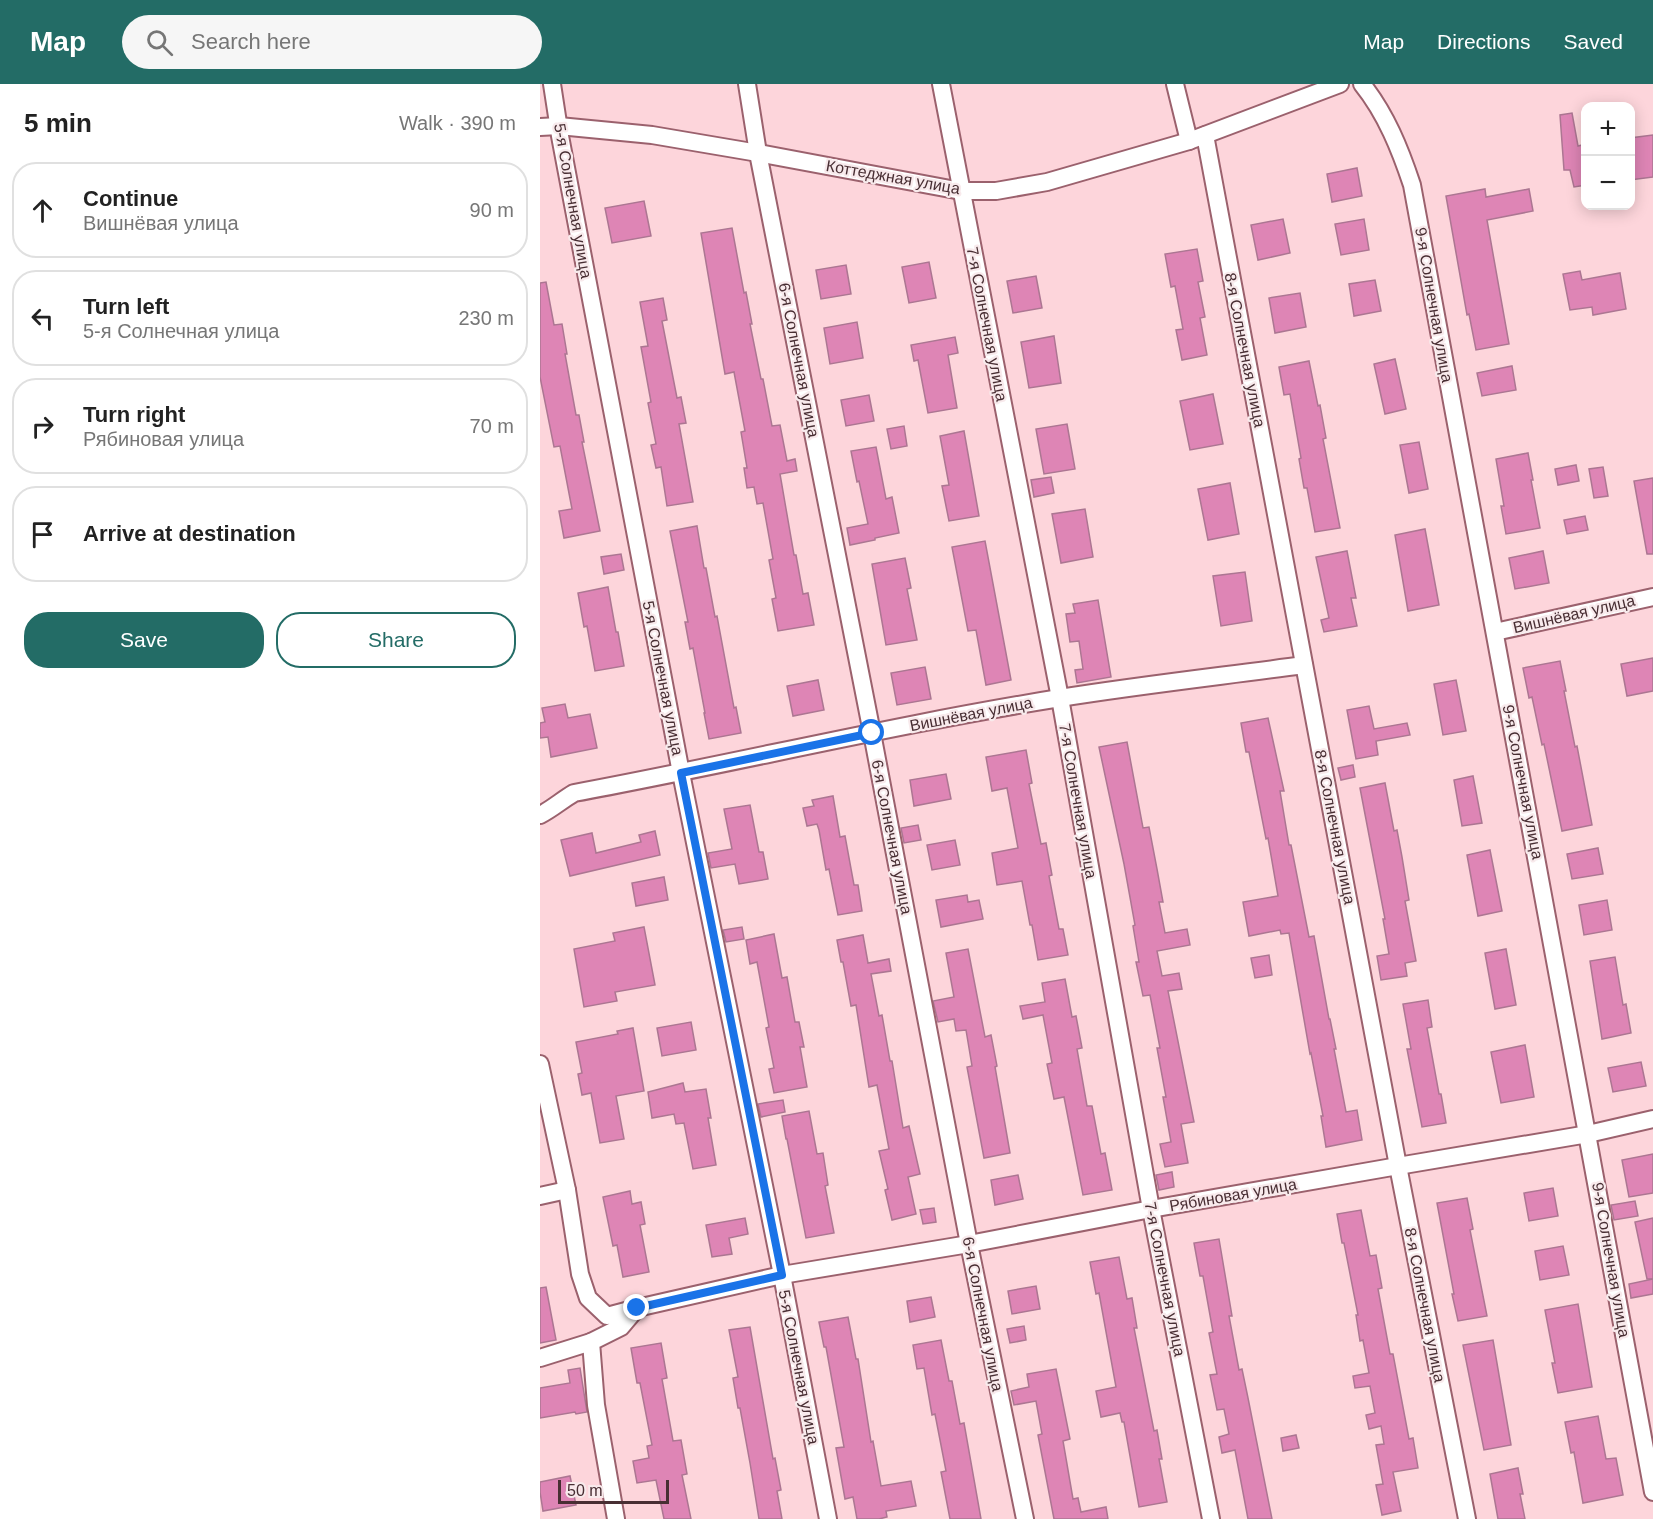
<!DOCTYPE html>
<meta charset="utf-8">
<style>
:root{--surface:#fff;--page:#f6f6f6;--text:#222;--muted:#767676;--line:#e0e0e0;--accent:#236c66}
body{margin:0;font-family:Helvetica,sans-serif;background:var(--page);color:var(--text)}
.controls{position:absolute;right:18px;top:18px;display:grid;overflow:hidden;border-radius:12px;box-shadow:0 3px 15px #0003}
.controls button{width:54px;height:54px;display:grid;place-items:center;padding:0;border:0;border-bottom:2px solid var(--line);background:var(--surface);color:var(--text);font:30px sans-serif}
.scale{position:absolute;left:18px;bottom:15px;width:111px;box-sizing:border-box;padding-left:6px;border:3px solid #482e33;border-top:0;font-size:16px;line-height:21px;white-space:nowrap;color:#482e33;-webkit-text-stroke:4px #f8eaec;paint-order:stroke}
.stop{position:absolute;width:18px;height:18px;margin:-14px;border:4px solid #1a73e8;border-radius:50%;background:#fff}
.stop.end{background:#1a73e8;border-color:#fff;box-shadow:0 2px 6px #0008}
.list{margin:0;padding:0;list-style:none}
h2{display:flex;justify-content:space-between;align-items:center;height:78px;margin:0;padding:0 24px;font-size:26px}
h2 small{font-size:20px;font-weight:400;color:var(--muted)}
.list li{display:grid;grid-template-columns:39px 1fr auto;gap:18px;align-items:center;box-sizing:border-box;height:96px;margin:0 12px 12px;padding:0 12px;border:2px solid var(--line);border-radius:24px}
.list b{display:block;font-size:22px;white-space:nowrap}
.list p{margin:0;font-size:20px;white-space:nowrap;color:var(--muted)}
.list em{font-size:20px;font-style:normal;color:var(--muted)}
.actions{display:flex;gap:12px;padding:18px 24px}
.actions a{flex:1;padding:14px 0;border:2px solid var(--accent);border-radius:24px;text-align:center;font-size:21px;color:var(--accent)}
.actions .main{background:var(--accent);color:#fff}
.icon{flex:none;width:33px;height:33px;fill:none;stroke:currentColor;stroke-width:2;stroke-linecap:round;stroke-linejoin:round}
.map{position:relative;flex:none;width:1113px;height:1435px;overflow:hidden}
header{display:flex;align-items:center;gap:36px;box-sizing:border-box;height:84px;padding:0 30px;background:var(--accent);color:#fff}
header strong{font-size:28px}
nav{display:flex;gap:33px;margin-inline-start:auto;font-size:21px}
.search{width:420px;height:54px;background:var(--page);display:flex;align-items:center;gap:15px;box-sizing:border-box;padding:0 21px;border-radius:33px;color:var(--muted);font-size:22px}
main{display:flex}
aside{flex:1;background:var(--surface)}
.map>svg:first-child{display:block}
.building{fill:#de85b5;stroke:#ac7692;stroke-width:1.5}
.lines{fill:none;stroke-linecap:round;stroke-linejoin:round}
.minor-casing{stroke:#9b616d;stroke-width:20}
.minor{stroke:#fff;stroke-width:16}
.route{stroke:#1a73e8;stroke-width:8}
.labels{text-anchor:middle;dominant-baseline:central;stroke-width:4.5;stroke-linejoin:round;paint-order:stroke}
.street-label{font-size:16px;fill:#482e33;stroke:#f8eaec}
</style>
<header>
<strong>Map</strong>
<div class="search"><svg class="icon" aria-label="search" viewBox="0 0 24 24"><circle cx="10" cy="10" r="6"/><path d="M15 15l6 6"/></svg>Search here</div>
<nav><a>Map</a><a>Directions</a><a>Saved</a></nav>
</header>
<main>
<aside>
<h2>5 min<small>Walk · 390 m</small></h2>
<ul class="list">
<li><svg class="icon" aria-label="ahead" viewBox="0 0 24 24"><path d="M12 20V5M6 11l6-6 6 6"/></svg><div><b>Continue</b><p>Вишнёвая улица</p></div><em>90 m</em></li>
<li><svg class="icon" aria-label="left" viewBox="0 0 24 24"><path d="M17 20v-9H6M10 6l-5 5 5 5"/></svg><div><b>Turn left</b><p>5-я Солнечная улица</p></div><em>230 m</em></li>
<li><svg class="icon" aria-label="right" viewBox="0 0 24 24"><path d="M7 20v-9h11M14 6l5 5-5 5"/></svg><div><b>Turn right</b><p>Рябиновая улица</p></div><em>70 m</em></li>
<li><svg class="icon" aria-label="arrive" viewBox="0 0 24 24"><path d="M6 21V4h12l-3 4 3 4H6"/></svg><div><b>Arrive at destination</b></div></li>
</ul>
<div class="actions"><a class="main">Save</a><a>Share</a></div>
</aside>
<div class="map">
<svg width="1113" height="1435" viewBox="0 0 1113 1435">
<rect width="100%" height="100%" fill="#fdd5db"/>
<g class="building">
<path d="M1032,29L1038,62L1046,60V101L1034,103L1030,86H1024L1020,31Z"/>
<path d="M1113,51V93L1090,96V54Z"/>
<path d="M817,84L822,112L792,118L787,90Z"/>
<path d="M945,105L946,113L989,105L993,127L947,136L969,260L936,266L929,230L927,231L906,112Z"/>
<path d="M104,117L111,152L72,159L65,124Z"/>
<path d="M743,135L750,169L718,176L711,141Z"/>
<path d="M824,135L829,166L801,171L795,140Z"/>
<path d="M192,144L204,209L206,208L212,240H210L221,295H223L232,342L240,341L247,377L255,375L257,387L240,390L254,471H256L263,510L268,509L274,541L238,547L232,515L236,514L229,476L233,475L223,419L217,420L214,403L207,404L204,384H207L201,348L205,347L194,288L185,290L161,149Z"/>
<path d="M657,165L663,197L658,198L665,233L660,234L667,271L642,276L636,246L643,245L635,202L631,203L625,170Z"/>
<path d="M389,178L396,214L369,219L362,183Z"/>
<path d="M306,181L311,210L281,215L276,186Z"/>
<path d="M1040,187L1042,196L1080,189L1086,225L1053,231L1052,223L1030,226L1023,190Z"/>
<path d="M496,192L502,224L473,229L467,197Z"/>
<path d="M835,196L841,227L814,232L809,200Z"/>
<path d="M6,198L14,241L22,240L27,270H25L36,331H39L44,358H42L60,447L24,454L19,427L32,425L20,362L14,363L0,293V199Z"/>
<path d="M760,209L766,243L735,249L729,214Z"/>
<path d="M123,214L127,236L122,237L137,314L141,313L146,339L139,340L153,418L127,422L121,383L116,384L111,361L116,360L108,319L111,318L101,263L108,262L100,218Z"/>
<path d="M317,238L323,274L290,280L284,244Z"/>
<path d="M514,252L521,299L489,304L481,258Z"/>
<path d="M415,253L418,269L408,271L417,324L388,329L378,276L374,277L371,261Z"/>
<path d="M855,275L866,325L845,330L834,280Z"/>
<path d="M769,277L778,322L780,321L786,354L783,355L800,444L775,448L767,404H764L759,375L761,374L750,310L744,311L739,283Z"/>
<path d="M972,282L976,306L942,312L937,289Z"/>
<path d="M673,310L683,360L650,366L640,317Z"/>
<path d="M329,311L334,337L306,342L301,316Z"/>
<path d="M527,340L535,385L504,390L496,345Z"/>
<path d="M364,342L367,362L351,365L347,345Z"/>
<path d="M424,347L439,432L409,437L402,402L409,401L400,352Z"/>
<path d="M879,358L888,405L869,409L860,361Z"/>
<path d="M336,363L346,415L352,413L359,449L335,454V456L310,461L307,444L328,440L319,397L317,398L311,367Z"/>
<path d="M988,369L993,396H991L1000,444L966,450L961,422H964L956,375Z"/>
<path d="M1036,381L1039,397L1018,401L1015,385Z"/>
<path d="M1063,383L1068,412L1054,414L1049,385Z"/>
<path d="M511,393L514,409L494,413L491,396Z"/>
<path d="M1113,394V470H1107L1094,397Z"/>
<path d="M690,399L699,450L668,456L658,405Z"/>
<path d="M545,425L553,473L521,479L512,430Z"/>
<path d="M1045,432L1048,446L1027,450L1024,436Z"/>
<path d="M157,442L164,484H166L175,533L177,532L194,624L196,623L201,649L169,655L164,629H165L153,564L150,565L145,538H148L130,447Z"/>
<path d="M885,445L899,521L868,527L855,451Z"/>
<path d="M445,457L471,596L446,601L436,546L428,547L412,463Z"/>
<path d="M807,467L816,514H811L817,542L784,548L781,536L789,534L776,473Z"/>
<path d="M1003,467L1009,499L975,505L969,474Z"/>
<path d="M81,470L84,486L64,490L61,473Z"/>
<path d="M365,474L371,504L367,505L377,556L346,561L332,480Z"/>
<path d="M705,488L712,537L681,542L673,492Z"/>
<path d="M68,503L76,548H78L84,582L55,587L47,542L44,543L38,509Z"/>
<path d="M558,516L571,593L537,599L535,586L543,585L539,557L530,558L526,530L535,529L533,520Z"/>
<path d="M1113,574V607L1087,612L1081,580Z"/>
<path d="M1020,577L1026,607H1024L1035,663L1037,662L1052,741L1022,747L1004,660L1002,661L992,613L989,614L983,584Z"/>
<path d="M385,583L391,615L357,621L351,589Z"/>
<path d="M278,596L284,626L253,632L247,602Z"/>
<path d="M916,596L926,647L903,651L894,600Z"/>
<path d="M25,620L28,634L50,630L57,664L11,673L8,653L0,654V639L5,638L2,624Z"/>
<path d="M829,622L834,645L867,639L870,651L836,657L838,671L816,675L807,626Z"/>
<path d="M728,634L744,707H740L749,761H751L769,853L774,852L789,935H790L796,965H794L806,1028L817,1026L822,1056L786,1063L781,1032H783L771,969L770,970L749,849L741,850L740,846L709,852L703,818L738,812L728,754L726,755L709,668H706L701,639Z"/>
<path d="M587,658L603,744L609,743L617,785L623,818H619L625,849L647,845L650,861L617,867L622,892L639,889L642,905L628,907L654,1038L641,1040L648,1079L625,1083L620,1060L631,1058L623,1013H626L617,964H620L610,911L603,912L596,878H599L593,842L595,841L584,780L559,663Z"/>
<path d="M486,666L492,699L489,700L501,760L506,759L512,791L509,792L519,845H523L528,871L498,876L492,841H490L482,797L457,801L452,769L478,764L467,704L452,707L446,673Z"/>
<path d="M813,681L815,693L801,696L798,684Z"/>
<path d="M406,690L411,715L374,722L370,696Z"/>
<path d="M933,692L942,739L922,742L914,696Z"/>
<path d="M845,699L854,747L857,746L862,773L869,816L865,817L876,877L865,879L867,892L841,896L837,872L849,870L843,835H845L820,704Z"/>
<path d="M293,712L300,753L305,752L314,801H318L322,827L298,831L289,785L286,786L279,746L277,740L267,742L263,724L274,722L272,716Z"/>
<path d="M210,721L219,768H223L228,795L199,800L195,780L171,784L168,769L192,765L184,725Z"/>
<path d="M378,741L381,756L364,759L361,744Z"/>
<path d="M115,747L120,771L30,792L21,756L52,749L56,769L101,758L99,751Z"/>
<path d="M415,756L420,781L392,786L387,761Z"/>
<path d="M1058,764L1063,790L1032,795L1027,770Z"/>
<path d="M950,766L962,827L938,832L927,771Z"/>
<path d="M124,793L128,816L96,822L92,799Z"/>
<path d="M427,811L428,818L439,816L443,835L401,843L396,816Z"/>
<path d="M1067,816L1072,846L1044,851L1039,821Z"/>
<path d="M104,843L115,901L75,908L77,917L44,923L34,865L75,857L73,849Z"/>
<path d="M202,843L204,855L186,858L183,846Z"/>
<path d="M234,850L242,894L247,893L255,938H259L264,963H260L267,1003L234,1009L229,985L234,984L226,944L229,943L217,878L210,880L206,856Z"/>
<path d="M323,851L328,879L349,875L351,887L331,890L339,932L342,931L350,977H352L363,1044L369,1042L380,1090L368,1093L376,1130L352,1136L345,1106L348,1105L339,1067L349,1065L337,1001L329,1003L316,921L311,922L303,878H301L297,856Z"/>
<path d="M428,865L445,953L451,951L457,982L455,983L470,1069L444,1074L427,983L432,982L426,946L416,947L414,935L398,938L393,917L414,913L406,869Z"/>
<path d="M966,865L976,921L955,925L945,869Z"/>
<path d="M729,871L732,891L715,894L711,874Z"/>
<path d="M1075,873L1083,921L1086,920L1091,949L1062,955L1050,877Z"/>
<path d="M525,895L532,933L536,932L542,964L537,965L547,1022H552L561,1070L565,1069L572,1106L543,1111L524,1013L514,1015L507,980L512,979L503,931L483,935L480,922L505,918L502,899Z"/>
<path d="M888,916L892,943L887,944L899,1010H901L906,1039L882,1043L867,965H871L863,920Z"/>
<path d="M151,938L156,966L122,972L117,944Z"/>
<path d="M93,944L104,1007L76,1012L84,1055L60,1059L51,1009L42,1011L38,990L42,989L36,958L78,950L77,947Z"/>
<path d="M985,961L994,1013L961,1019L951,968Z"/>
<path d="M1101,978L1106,1002L1073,1008L1068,984Z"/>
<path d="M143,999L145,1008L166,1005L171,1034H168L176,1081L153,1085L144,1039L136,1040L134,1030L112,1034L108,1008Z"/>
<path d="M243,1016L245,1028L221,1033L218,1020Z"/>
<path d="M269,1027L277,1070L283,1069L288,1101L285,1102L294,1149L266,1154L247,1055H246L242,1032Z"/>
<path d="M1113,1070V1109L1089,1113L1082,1076Z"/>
<path d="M632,1088L634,1103L619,1106L616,1091Z"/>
<path d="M478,1091L483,1115L455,1121L451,1096Z"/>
<path d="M1013,1104L1018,1132L989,1137L984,1109Z"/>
<path d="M90,1107L92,1120L101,1118L105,1140L100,1141L109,1188L83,1193L77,1161L73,1162L63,1113Z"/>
<path d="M927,1114L933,1145L930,1146L947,1232L918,1237L912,1210H914L897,1119Z"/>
<path d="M1095,1117L1098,1132L1074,1136L1071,1121Z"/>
<path d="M394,1124L396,1138L383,1140L380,1126Z"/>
<path d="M821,1126L830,1172L836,1171L842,1204L838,1205L850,1270H853L869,1355L873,1354L878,1384L853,1388L861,1427L842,1431L836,1401L843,1400L836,1361L844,1360L841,1342L829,1345L826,1331L835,1329L830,1302L815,1304L813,1292L829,1289L823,1256L820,1257L816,1231H818L804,1159H802L797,1130Z"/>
<path d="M205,1134L208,1150L189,1154L192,1170L172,1173L166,1141Z"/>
<path d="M1113,1134V1195H1107L1095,1138Z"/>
<path d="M679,1155L692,1232H689L699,1286L702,1285L708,1314L732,1435H708L695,1366L682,1369L679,1353L689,1350L684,1325L677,1326L670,1291L677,1290L669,1249L673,1248L663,1192H660L654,1159Z"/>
<path d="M1023,1162L1029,1191L1000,1196L995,1167Z"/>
<path d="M579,1173L587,1215L592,1214L597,1244H594L614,1347L617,1346L622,1375H619L627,1418L599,1423L584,1338H582L580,1329L561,1333L556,1307L576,1303L559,1209L556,1210L550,1178Z"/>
<path d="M1113,1195V1210L1091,1214L1089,1200Z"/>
<path d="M496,1202L500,1225L472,1230L468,1207Z"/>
<path d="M6,1203L16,1256L0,1259V1204Z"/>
<path d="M391,1213L395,1233L370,1238L367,1217Z"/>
<path d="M1038,1220L1052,1303L1018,1309L1012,1279H1015L1005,1226Z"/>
<path d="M308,1233L316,1275H318L331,1358L333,1357L341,1402L371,1397L376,1422L346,1427L347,1433L339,1435H317L313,1413L305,1415L296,1364L304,1363L286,1263H284L279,1238Z"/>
<path d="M484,1242L486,1256L470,1259L467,1245Z"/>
<path d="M210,1243L233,1375L235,1374L241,1406L237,1407L242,1435H219L210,1379L200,1324H198L193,1294L198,1293L189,1246Z"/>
<path d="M401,1256L409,1297H412L420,1340L424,1339L441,1435H410L401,1388L406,1387L395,1330L392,1331L384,1284L377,1285L373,1261Z"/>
<path d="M953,1256L971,1361L944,1366L923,1261Z"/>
<path d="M121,1259L127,1294L122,1295L133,1357L141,1356L147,1390L142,1391L151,1435H124L116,1396L97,1399L93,1377L109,1374L107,1362L112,1361L100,1299H97L91,1264Z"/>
<path d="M40,1284L47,1328L36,1330L35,1328L0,1334V1304L30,1299L28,1286Z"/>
<path d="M516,1285L530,1355L523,1357L533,1415L538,1414L541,1428L566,1423L568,1435H514L498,1351L502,1350L496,1317L474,1321L471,1307L489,1303L487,1290Z"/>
<path d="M1058,1332L1066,1375L1076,1374L1083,1411L1043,1419L1034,1368L1031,1369L1025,1338Z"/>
<path d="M756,1351L759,1364L743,1367L741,1354Z"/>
<path d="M978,1384L983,1410H980L985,1435H958L950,1390Z"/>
<path d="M30,1392L36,1421L3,1427L0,1408V1398Z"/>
</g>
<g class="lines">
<g class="minor-casing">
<g id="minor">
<path d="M12,0L20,52L141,689L242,1191L288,1435"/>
<path d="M207,0L218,69L332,649L429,1160L485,1435"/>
<path d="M401,0L520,614L611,1125L671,1435"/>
<path d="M635,0L649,57"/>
<path d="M822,0C846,30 860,65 872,101L1113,1408"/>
<path d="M0,43L19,42L112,51L218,69L421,107H456L507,98L649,57L800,0"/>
<path d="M665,51L858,1082L927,1435"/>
<path d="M955,548L1113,513"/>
<path d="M0,731C12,725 22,716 34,709C196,679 357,640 520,614C601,601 683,592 764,581"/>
<path d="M0,980L27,1106L40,1190L48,1214L67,1232L97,1224L81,1243L51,1258L56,1321L76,1435"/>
<path d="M0,1112L27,1106"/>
<path d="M97,1224L242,1191L429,1160L611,1125L858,1082L1048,1050L1113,1035"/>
<path d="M0,1274L51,1258"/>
</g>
</g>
<use href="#minor" class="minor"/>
</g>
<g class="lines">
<path class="route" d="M97,1224L242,1191L141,689L332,649"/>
</g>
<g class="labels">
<g class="street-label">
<text transform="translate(353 93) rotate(10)">Коттеджная улица</text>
<text transform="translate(33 117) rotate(80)">5-я Солнечная улица</text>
<text transform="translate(894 221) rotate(80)">9-я Солнечная улица</text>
<text transform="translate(447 240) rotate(79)">7-я Солнечная улица</text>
<text transform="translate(705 266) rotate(79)">8-я Солнечная улица</text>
<text transform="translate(259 276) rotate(79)">6-я Солнечная улица</text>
<text transform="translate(1034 530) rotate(-13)">Вишнёвая улица</text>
<text transform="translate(123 594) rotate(79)">5-я Солнечная улица</text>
<text transform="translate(431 630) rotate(-11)">Вишнёвая улица</text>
<text transform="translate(983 698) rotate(79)">9-я Солнечная улица</text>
<text transform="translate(538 717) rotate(80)">7-я Солнечная улица</text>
<text transform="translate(795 743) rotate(79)">8-я Солнечная улица</text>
<text transform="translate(352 753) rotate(79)">6-я Солнечная улица</text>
<text transform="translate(693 1111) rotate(-10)">Рябиновая улица</text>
<text transform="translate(1071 1176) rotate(80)">9-я Солнечная улица</text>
<text transform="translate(625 1195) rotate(79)">7-я Солнечная улица</text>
<text transform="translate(885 1221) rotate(79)">8-я Солнечная улица</text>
<text transform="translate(443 1230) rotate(79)">6-я Солнечная улица</text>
<text transform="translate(259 1283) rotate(79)">5-я Солнечная улица</text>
</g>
</g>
</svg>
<div class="controls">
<button>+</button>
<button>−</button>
</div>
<div class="scale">50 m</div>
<div class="stop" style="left:332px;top:649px"></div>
<div class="stop end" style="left:97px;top:1224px"></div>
</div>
</main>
